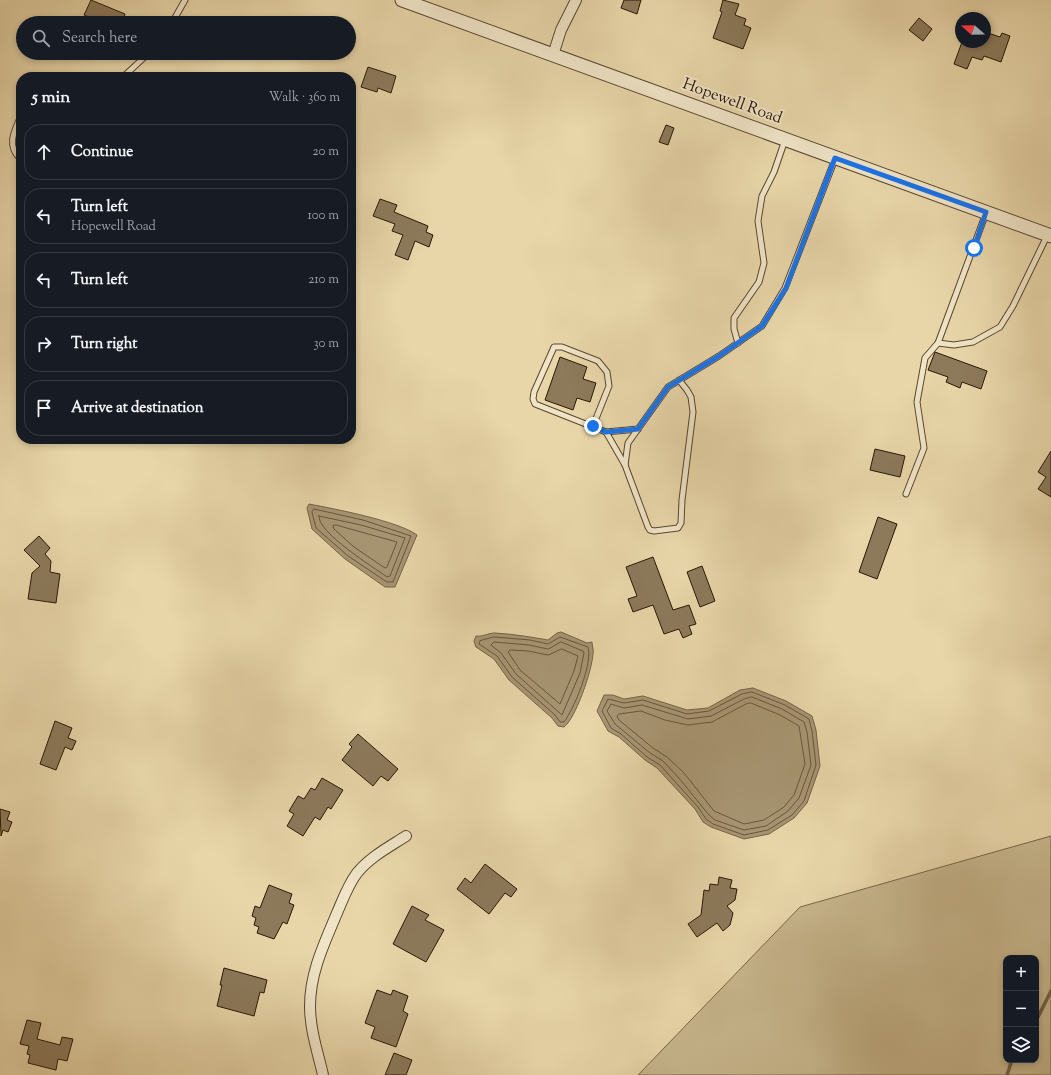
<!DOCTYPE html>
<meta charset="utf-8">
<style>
:root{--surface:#171b24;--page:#20242c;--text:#f1f3f6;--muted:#9ea1a6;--line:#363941}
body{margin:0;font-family:"Sorts Mill Goudy",serif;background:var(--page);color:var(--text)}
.controls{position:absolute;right:12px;bottom:12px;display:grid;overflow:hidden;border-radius:8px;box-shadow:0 2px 6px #0003}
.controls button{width:36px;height:36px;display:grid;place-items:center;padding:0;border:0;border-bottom:1px solid var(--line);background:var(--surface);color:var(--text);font:20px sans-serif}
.compass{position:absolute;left:955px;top:12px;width:36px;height:36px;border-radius:50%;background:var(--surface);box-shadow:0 2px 6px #0003;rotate:290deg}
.stop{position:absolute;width:12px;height:12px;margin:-9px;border:3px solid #1a73e8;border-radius:50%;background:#fff}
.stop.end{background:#1a73e8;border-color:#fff;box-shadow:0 1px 4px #0008}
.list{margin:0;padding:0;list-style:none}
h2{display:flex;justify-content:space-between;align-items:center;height:52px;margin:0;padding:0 16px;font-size:17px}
h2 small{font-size:13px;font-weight:400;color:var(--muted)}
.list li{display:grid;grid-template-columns:26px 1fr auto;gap:12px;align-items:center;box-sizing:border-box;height:56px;margin:0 8px 8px;padding:0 8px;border:1px solid var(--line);border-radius:16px}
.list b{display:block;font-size:15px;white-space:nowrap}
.list p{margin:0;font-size:13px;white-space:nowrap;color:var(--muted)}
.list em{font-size:13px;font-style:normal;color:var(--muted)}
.icon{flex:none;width:22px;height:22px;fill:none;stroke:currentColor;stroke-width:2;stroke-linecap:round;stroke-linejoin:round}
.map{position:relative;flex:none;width:1051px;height:1075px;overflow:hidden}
.search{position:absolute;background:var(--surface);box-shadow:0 2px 6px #0003;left:16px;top:16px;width:340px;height:44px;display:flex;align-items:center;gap:10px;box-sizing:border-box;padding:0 14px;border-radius:22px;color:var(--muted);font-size:15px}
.panel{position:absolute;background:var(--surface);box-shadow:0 2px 6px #0003;left:16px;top:72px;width:340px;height:372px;border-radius:16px}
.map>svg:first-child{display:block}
.green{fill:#c7b68d;stroke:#78664a;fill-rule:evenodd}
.water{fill:#a79572;stroke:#746347}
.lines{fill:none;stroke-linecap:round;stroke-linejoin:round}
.shore{stroke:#68563c;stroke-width:1}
.stream{stroke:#746347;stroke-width:3.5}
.building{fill:#8c7a5b;stroke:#281707}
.service-casing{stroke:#584730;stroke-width:7}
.minor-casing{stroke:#584730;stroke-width:12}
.tertiary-casing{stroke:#584730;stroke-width:15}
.service{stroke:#f0e4c7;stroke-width:5}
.minor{stroke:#f0e4c7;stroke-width:10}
.tertiary{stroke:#f0e4c7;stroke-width:13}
.route{stroke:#1a73e8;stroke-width:5}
.labels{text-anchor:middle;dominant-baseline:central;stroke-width:4;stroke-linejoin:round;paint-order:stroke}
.street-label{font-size:16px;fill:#281707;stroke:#f0e4c7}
</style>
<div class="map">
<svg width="1051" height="1075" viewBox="0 0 1051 1075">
<rect width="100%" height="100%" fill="#e8d6a9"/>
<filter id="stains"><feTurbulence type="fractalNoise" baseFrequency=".005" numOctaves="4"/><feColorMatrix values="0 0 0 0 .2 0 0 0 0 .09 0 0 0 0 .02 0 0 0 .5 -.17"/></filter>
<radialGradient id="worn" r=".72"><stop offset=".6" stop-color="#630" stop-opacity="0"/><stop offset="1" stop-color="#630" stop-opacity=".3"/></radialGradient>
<path class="green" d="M1051,836V1075H638L800,907ZM1006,958H1036V1060H1006Z"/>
<g class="water">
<path d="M309,504C335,509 398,521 417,535L395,587H385L345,559L312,529L307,508Z"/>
<path d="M561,632L587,643L592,642C592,646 594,650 593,654C592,670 576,718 564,727L558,726L552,718L509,680L494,659L476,647L474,641L476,636C483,637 488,633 495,633C513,634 531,637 548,640L557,633Z"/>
<path d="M753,688L786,701L812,716L816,730L820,766L807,803L794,818L769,834L744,839L711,827L703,822L695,809L657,768L645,760L619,737L608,731L597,711L604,695H613L624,699L643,696L687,710L708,708L740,690Z"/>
</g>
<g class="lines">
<g class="shore">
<path d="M314,509L363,520L411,536L393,582H387L348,556L316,528L312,512Z"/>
<path d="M319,516L361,525L405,538L390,576L387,577C373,567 317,532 319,516Z"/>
<path d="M336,525L397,542L387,567L385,568L354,547L334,529L333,526Z"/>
<path d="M494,637L530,640L548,644L560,637L588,647C593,663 574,709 564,722H560L555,715L512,677L497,656L479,644L480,641Z"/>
<path d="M561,642L583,651L584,653L580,673L562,715L516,674L501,653L491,645L494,642L529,645L548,649Z"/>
<path d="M562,649L578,656L574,671L560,704L520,670L508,652L510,650L528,651L548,655Z"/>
<path d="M752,692L785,705L809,719L812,731L816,765L804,801L792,815L768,830L744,835L713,824L706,819L698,807L660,765L647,757L621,734L611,728L602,711L608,699L624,703L643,700L687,714L709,711L742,694Z"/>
<path d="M752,697L782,709L804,722L807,732L811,765L799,798L788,811L766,826L744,830L715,820L709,815L678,777L663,761L650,753L615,724L607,711L611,704L624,708L642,705L688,719L711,716L744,699Z"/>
<path d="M751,703L780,715L799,726L805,764L794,795L784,807L764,820L744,824L714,811L684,773L667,757L653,748L619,720L617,716L619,714L641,711L665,720L688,725L712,722L746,704Z"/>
</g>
<g class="stream">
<path d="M1036,1021L1051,991"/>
<path d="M1007,1075L1012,1060"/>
</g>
</g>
<g class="building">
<path d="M91,0L125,14L122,23H104L84,15Z"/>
<path d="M624,0H641L637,14L621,8Z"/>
<path d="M723,0L739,4L735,15L746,19L744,25L751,28L743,49L713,38L722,12L720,11Z"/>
<path d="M919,18L932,29L923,41L909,30Z"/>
<path d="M985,32L1000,37L1002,33L1010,36L1001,62L984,56L982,60L972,57L967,69L954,64L962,42H985Z"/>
<path d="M368,67L396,76L391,93L378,88L377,92L361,87Z"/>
<path d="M666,125L674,128L668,145L659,142Z"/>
<path d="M380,199L397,205L394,212L428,226L426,232L433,235L429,247L415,241L408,260L395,255L403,235L392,231L395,224L373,216Z"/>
<path d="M935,352L987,371L981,389L962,382L960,388L946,382L948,377L928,370Z"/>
<path d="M560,357L587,367L583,379L596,383L590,402L577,398L573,410L545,400Z"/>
<path d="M875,449L905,456L900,477L870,470Z"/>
<path d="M1051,451V497L1038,489L1046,477L1038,472Z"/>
<path d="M878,517L897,524L877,579L859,572Z"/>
<path d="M39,536L50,548L45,554L51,561L50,572L60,574L56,603L28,599L32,573L40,566L24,550Z"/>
<path d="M653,557L673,610L689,605L696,624L689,626L692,634L683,638L679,629L664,634L653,605L633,612L628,599L637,596L626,567Z"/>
<path d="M702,566L715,601L700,607L687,572Z"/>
<path d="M55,721L72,728L68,738L76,741L72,750L65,747L56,770L40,764Z"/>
<path d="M358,734L398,769L388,781L381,776L373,786L342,760L352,747L349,744Z"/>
<path d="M322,778L343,790L331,809L328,807L320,820L315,817L303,836L287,826L294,814L289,811L298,796L304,799L311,788L315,790Z"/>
<path d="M0,809L10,812L7,820L12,822L8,832L3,830L1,836Z"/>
<path d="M485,864L517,889L511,897L505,893L489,914L457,889L465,878L471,883Z"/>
<path d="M719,877L732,880L730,888L737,889L735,900L727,906L733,913L730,925L723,931L717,923L697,937L688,924L701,915L704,890L709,891L710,884L718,885Z"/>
<path d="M269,885L292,894L289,903L294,905L287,924L283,922L274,939L257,933L259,927L254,925L256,918L252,916L255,906L260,908Z"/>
<path d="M412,906L429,915L425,920L444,930L426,962L393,944Z"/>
<path d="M224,968L267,980L264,993L260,992L254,1016L217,1006L222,985H220Z"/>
<path d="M377,990L391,995L393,990L408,996L403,1011L408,1014L396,1047L371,1038L375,1027L365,1023Z"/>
<path d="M27,1020L41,1023L37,1039L60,1045L62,1037L73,1039L67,1061L58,1059L56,1070L28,1063L30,1055L27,1054L29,1046L20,1044Z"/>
<path d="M394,1053L412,1060L406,1075H385Z"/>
</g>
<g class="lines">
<g class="service-casing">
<g id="service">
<path d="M172,23L185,0"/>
<path d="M123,77L149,53"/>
<path d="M21,116C14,131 6,147 21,159"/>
<path d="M738,343L734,329V318L759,282L764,263L758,221L762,196L774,172L785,140"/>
<path d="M938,343L954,345L973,342L1000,327L1013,306L1047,236"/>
<path d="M679,380L687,390L691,397L693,412L682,500L681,523L678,528L654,531L650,530L648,527L625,465L628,443L668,387L719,356L762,326L785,288L835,159"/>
<path d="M593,426L609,386L607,372L598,361L562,347H554L534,392L533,399L535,404L606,432L638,429"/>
<path d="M606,432L625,465"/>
<path d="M906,494L924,448L917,402L925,358L938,343L986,213"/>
</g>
</g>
<g class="minor-casing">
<g id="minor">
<path d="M553,55L561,30L576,0"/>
<path d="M323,1075C318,1053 310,1030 310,1006C310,973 324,944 337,913C343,899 348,885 357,873C370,857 389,847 406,836"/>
</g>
</g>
<g class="tertiary-casing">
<path id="tertiary" d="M402,0L1051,236"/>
</g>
<use href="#service" class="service"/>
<use href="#minor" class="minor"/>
<use href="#tertiary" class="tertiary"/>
</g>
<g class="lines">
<path class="route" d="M593,426L606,432L638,429L668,387L719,356L762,326L786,288L835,158L986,212L974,248"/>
</g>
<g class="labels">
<g class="street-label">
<text transform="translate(732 102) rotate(20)">Hopewell Road</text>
</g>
</g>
<rect width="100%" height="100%" filter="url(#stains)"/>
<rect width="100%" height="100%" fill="url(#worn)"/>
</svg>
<div class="controls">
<button>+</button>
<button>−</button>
<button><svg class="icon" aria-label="layers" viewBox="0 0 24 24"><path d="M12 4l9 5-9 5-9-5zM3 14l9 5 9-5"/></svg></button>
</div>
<svg class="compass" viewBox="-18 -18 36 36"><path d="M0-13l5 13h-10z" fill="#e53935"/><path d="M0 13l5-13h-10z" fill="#9ea1a6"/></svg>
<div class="stop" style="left:974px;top:248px"></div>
<div class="stop end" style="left:593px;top:426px"></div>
<div class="search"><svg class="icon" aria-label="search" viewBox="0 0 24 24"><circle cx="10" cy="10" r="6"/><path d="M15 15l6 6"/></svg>Search here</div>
<section class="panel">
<h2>5 min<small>Walk · 360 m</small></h2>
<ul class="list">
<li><svg class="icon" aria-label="ahead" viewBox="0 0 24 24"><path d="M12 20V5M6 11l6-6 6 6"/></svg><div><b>Continue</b></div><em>20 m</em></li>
<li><svg class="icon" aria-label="left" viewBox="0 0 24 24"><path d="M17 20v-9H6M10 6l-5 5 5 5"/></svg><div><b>Turn left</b><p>Hopewell Road</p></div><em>100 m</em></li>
<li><svg class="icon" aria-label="left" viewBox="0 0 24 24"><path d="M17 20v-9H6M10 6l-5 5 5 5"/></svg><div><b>Turn left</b></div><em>210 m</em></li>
<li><svg class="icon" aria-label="right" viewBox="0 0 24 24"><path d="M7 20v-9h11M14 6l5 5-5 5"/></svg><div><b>Turn right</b></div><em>30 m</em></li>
<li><svg class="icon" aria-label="arrive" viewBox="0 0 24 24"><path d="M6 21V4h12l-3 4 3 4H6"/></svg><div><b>Arrive at destination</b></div></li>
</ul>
</section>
</div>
